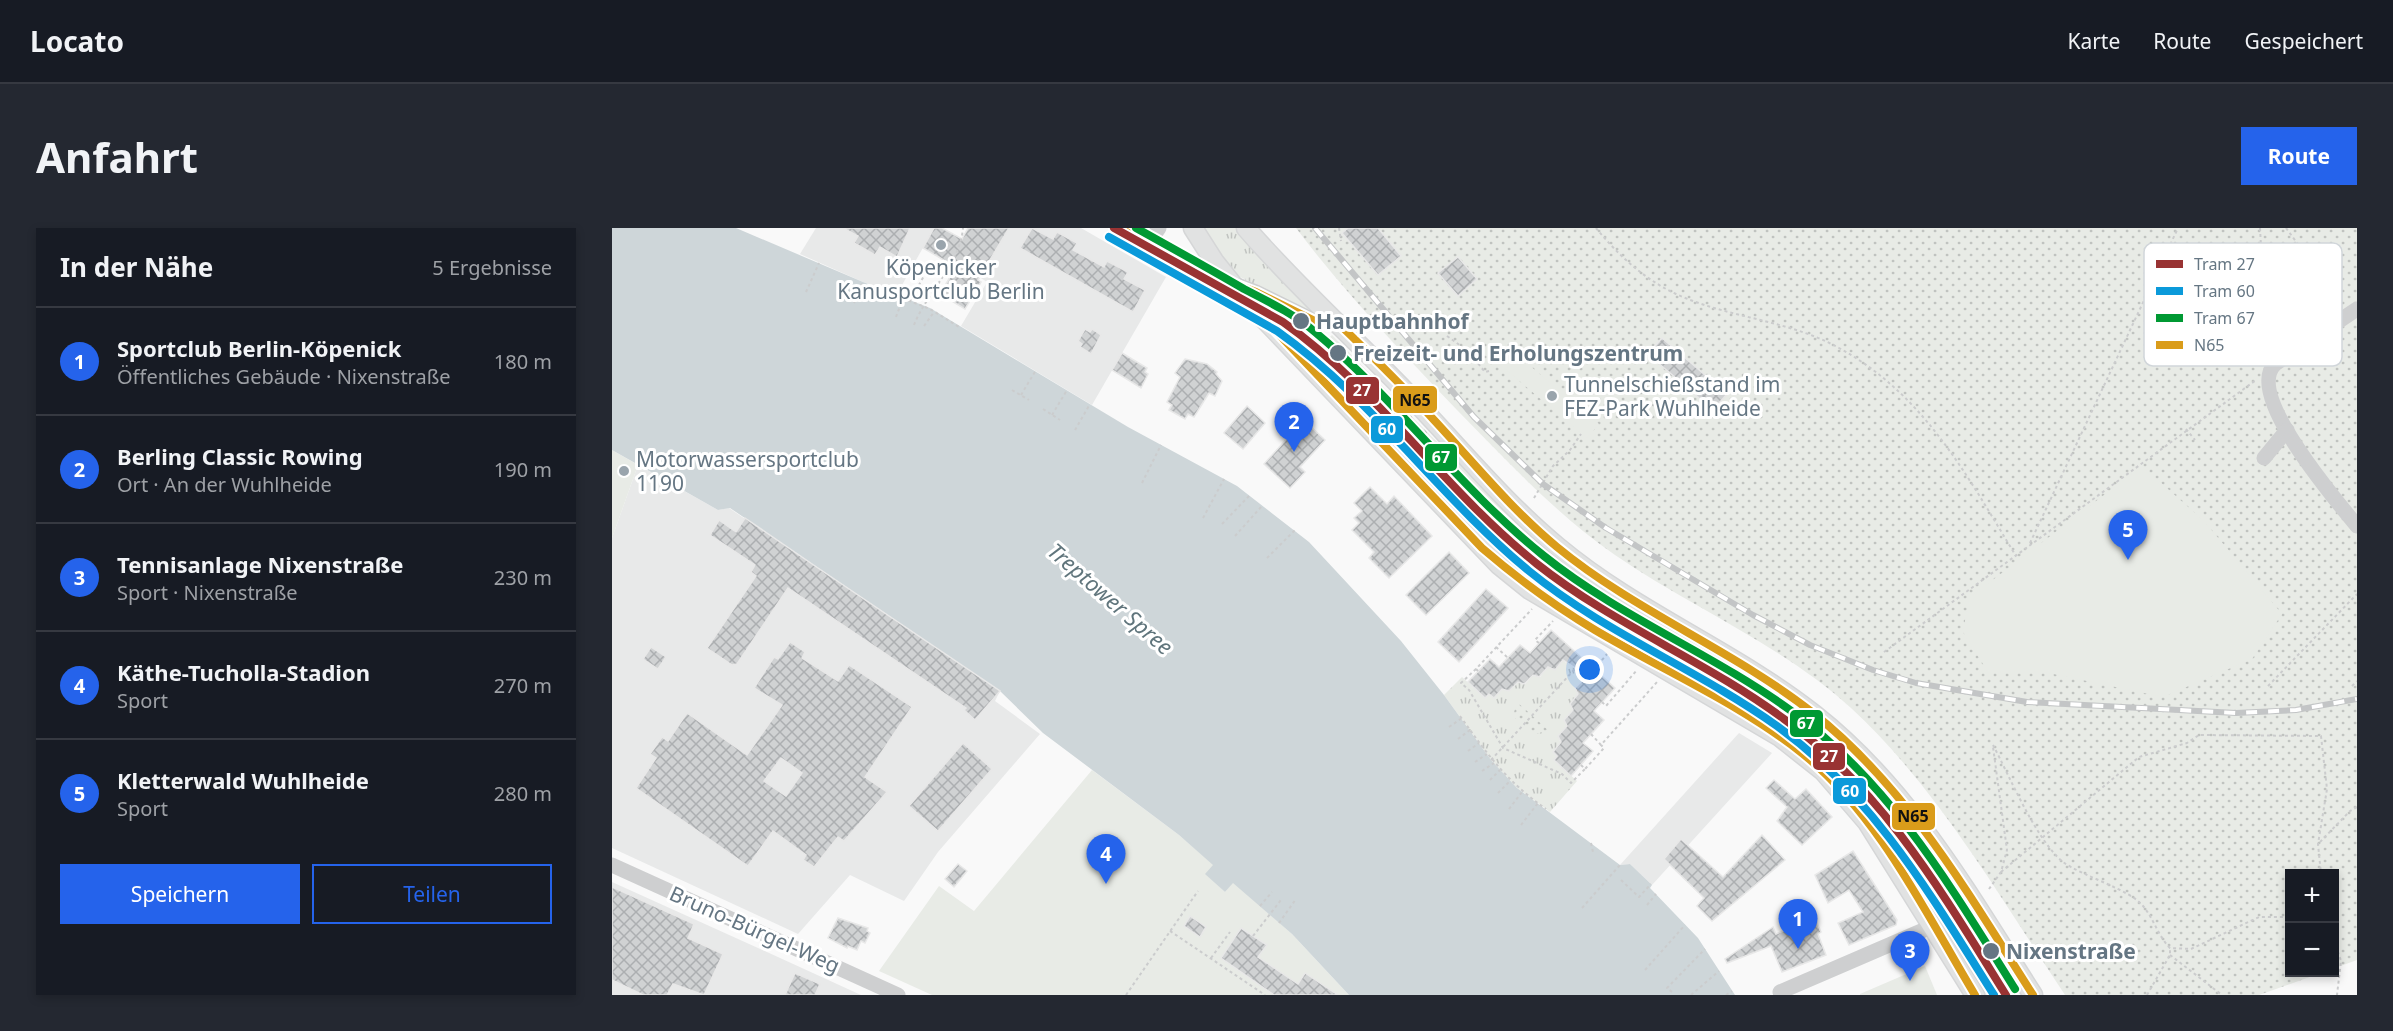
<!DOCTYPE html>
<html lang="de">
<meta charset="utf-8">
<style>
:root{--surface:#171b24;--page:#242831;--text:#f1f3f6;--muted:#9ea1a6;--line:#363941;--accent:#2563eb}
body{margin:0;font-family:"Noto Sans",sans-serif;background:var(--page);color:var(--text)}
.controls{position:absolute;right:18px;bottom:18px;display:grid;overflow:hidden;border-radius:0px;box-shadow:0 3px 9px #0003}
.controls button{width:54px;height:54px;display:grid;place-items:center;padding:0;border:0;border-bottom:2px solid var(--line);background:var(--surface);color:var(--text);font:30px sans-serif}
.you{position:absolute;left:978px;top:442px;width:21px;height:21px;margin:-15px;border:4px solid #fff;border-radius:50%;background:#1a73e8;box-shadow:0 0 0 9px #1a73e833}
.badge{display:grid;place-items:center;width:39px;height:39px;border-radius:50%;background:var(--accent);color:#fff;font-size:20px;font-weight:700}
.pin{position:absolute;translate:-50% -50px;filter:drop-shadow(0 2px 3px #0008)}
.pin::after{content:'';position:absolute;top:32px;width:21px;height:18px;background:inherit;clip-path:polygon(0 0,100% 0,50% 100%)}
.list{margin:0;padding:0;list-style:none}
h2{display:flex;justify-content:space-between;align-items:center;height:78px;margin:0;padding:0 24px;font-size:26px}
h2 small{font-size:20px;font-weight:400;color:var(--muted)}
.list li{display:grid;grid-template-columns:39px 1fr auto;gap:18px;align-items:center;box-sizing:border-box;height:108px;padding:0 24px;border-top:2px solid var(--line)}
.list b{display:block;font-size:22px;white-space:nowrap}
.list p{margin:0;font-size:20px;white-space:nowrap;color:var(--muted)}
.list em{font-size:20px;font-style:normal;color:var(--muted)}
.actions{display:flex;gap:12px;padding:18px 24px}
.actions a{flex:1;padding:14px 0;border:2px solid var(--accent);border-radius:0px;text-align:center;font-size:21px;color:var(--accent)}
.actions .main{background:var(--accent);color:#fff}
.map{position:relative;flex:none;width:1745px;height:767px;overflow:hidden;border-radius:0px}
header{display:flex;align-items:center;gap:36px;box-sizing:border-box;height:84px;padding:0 30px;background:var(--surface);border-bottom:2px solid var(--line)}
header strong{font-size:28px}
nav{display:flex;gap:33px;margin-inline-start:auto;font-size:21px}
.intro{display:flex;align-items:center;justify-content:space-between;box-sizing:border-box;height:144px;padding:0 36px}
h1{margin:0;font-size:42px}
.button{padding:15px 27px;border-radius:0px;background:var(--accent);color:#fff;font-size:21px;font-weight:700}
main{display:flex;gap:36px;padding:0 36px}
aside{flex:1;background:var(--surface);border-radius:0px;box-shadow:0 3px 9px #0003}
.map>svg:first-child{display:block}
.built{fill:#e8e9e9}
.grass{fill:url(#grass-tufts)}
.park{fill:url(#park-dots)}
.garden{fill:#e8ebe6}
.water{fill:#ced6d9}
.building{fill:url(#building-cross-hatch);stroke:#e8e8e8;stroke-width:1.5;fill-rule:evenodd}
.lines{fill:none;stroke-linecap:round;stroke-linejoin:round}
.major-casing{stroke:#d5d6d7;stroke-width:21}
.path{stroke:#cbcccd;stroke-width:2;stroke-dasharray:3 3;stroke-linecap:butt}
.minor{stroke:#cecfd0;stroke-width:15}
.major{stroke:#e1e2e2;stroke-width:18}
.rail-casing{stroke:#c3c5c6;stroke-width:6}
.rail{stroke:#fff;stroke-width:4;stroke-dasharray:11;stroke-linecap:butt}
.bus-1-casing{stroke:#fff;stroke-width:12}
.bus-1{stroke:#da9c1a;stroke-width:8}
.tram-1-casing{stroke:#fff;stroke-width:12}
.tram-2-casing{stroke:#fff;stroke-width:12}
.tram-3-casing{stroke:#fff;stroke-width:12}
.tram-1{stroke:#933;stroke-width:8}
.tram-2{stroke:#0b9ada;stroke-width:8}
.tram-3{stroke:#093;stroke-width:8}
.poi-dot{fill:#99a4ac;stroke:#fff;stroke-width:2}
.stop-dot{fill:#657683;stroke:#fff;stroke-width:2}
.labels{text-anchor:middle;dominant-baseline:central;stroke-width:6;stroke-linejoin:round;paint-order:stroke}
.poi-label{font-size:21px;fill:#657683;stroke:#fff;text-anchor:start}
.stop-label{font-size:21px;font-weight:bold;fill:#657683;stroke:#fff;text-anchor:start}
.street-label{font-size:21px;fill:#657683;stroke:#fff}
.water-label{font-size:22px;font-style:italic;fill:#60757c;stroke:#fff}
.key{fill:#fff;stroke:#d1d6da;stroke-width:1.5}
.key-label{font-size:16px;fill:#657683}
.line-badge{stroke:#fff;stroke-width:2}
.badge-label{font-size:16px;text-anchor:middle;font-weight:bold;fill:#fff}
.pale-badge-label{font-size:16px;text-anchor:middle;font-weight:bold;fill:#111}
</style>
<header>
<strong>Locato</strong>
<nav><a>Karte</a><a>Route</a><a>Gespeichert</a></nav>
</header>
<div class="intro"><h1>Anfahrt</h1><a class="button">Route</a></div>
<main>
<aside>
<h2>In der Nähe<small>5 Ergebnisse</small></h2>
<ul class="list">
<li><span class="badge">1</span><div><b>Sportclub Berlin-Köpenick</b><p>Öffentliches Gebäude · Nixenstraße</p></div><em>180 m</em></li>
<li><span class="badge">2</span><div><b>Berling Classic Rowing</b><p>Ort · An der Wuhlheide</p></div><em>190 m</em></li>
<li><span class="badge">3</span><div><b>Tennisanlage Nixenstraße</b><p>Sport · Nixenstraße</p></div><em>230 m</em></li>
<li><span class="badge">4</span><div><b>Käthe-Tucholla-Stadion</b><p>Sport</p></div><em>270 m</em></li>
<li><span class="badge">5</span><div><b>Kletterwald Wuhlheide</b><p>Sport</p></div><em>280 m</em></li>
</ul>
<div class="actions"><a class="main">Speichern</a><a>Teilen</a></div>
</aside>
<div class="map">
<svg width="1745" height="767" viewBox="0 0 1745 767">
<defs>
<pattern id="grass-tufts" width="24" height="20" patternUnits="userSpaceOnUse" patternTransform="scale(1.5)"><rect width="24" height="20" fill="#e8ebe6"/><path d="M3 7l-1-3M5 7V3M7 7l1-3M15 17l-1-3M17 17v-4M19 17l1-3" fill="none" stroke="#c0c3c0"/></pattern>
<pattern id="park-dots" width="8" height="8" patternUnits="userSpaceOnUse" patternTransform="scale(1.5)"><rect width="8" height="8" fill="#e8ebe6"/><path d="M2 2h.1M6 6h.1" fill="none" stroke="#c0c3c0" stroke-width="1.8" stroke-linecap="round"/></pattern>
<pattern id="building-cross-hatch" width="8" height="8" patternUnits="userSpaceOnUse" patternTransform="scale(1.5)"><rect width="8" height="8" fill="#d0d2d3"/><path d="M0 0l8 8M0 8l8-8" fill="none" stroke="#acafb1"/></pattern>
</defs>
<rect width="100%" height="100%" fill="#f9f9f9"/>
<g class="built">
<path d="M204,0H322L285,66L251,54L188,26Z"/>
<path d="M356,0H469L554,49L480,177L349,98L375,54L349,37L358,11L352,7Z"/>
<path d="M808,211L917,309L955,339L958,336L1150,459L1187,486L1239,532L1279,578L1291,595L1284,607L1234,547L1172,494L959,366L915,333L865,287L798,219Z"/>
<path d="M26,237L106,282L117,280L388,463L383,473L428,506L326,624L292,673L238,647L186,706L0,620V310Z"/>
<path d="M1127,505L1160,525L1040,657L1018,636L1008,637Z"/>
<path d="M1319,634L1359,696L1349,704L1309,643Z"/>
<path d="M0,654L146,720L249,767H0Z"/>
</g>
<g class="grass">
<path d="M590,0H625L698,81H694L622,46Z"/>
<path d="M720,107L819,208L958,336L956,339L823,226L808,211L812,206L718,109Z"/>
<path d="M706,131L794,222L797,220L801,224L796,230L703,132Z"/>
<path d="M809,230C857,279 904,329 961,367C1041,419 1140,461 1210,525C1267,576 1307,640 1349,704L1337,710C1284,625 1249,557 1165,497L925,358L893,333L803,237Z"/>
<path d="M951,432L954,435L956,433L971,446L972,451L963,460L966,466L958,476L961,482L952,492L955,498L947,512L949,514L941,524L945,528L942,532L965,553L938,584L905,560L879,532L832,467L850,449L873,470L877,466L882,470L890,461L897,463L906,454L913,456L921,447L928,449L936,439L943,441Z"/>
<path d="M1150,459L1190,484L1269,557L1366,692L1359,696C1322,640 1287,581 1239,532C1212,505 1182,482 1150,459Z"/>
<path d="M1349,714L1384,767H1372L1342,718Z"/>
</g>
<g class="park">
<path d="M684,0H1745V732L1723,740L1722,646H1678V744L1709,745L1647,767H1453C1389,671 1325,559 1239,480C1170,417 1080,380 1003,327C944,286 895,233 845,182C789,123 733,65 684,0Z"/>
<path d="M905,474L936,502L921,507L901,488Z"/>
</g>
<g class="garden">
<path d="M891,115L987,196L975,210L886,135L881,140L880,138L884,133L879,129Z"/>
<path d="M0,222L26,237L0,310Z"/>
<path d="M1530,238L1592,293L1670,386L1640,431L1551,469L1432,444H1376L1351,404L1357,370Z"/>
<path d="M480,542L567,607L602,637L594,646L613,664L621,654L680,706L737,767H320L267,743L327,658L362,683Z"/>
<path d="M1313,738L1325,767H1248V766Z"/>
</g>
<path class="water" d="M0,0H124L251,54L318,80L516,199L625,258L697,314L789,413L832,467L879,532L905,560L1008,637L1018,636L1040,657L1038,660L1086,710L1123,767H737L680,706L621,655L613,664L593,646L601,637L567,607L431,505L388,463L118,280L106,282L0,222Z"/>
<g class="building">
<path d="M231,0H298L285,29L268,19L263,27L242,15L246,8Z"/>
<path d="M322,0H330L350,11L356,0H397L366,52L369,54L353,81L328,66L344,39L311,20Z"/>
<path d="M420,0L441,11L445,4L465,15L461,22L492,39L495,33L516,44L512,51L533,62L521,84L408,20Z"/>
<path d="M736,0H766L789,28L766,47L730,5Z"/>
<path d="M846,29L865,51L846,68L826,45Z"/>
<path d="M473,101L478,104L480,101L489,107L479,126L468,119L470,116L466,113Z"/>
<path d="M1050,110L1115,166L1101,182L1036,126Z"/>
<path d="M510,125L535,140L533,144L536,146L529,160L500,142Z"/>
<path d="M573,131L595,136L605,144L604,146L610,153L603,168L597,165L582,189L576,186L573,191L557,182L560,177L555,174L568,149L563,145Z"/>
<path d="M635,178L653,195L631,221L612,205Z"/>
<path d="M697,197L713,212L688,239L693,244L678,260L652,236L679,206L684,211Z"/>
<path d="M758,259L775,276L782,268L820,308L777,350L757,330L762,324L740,302L747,295L742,290L750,283L742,275Z"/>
<path d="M133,290L203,338L388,463L363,492L352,482L354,480L176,360L125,436L120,437L95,420L144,348L139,344L143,337L98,307L107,292L124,304Z"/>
<path d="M837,324L857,345L814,387L794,367Z"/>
<path d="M874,361L896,380L847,434L826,414Z"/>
<path d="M939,402L1003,460L982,483L992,492L971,515L981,523L959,548L942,532L945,528L941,524L949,514L946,508L955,498L952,492L961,482L958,476L966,466L963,460L972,451L963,440L951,432L943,442L936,439L927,449L921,447L912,456L906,454L897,463L890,461L882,470L877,466L873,470L856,454L878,431L887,439L908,417L918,425Z"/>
<path d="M178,414L193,424L190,430L226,453L237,437L300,479L253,549L275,564L232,613L226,609L202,639L191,632L194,627L161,603L136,638L24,560L44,530L38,526L50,509L56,513L75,485L135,527L170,477L142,460L162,429L166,431ZM169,530L190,545L174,568L152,553Z"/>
<path d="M39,419L54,429L46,441L31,431Z"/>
<path d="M351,515L380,541L326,603L297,578Z"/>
<path d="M1162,552L1183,571L1194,561L1220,589L1190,617L1165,593L1175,579L1154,560Z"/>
<path d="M1150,607L1173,632L1100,693L1085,678L1092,670L1052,631L1069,611L1111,649Z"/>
<path d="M1241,623L1285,692L1284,697L1237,717L1226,695L1251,684L1237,662L1216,675L1203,647Z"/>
<path d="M346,636L355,643L342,659L333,651Z"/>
<path d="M0,659L82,696L76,710L111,726L92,767L61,756L55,767H31L0,752Z"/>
<path d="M578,688L594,699L588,709L572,698Z"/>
<path d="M226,690L256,700L255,703L258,705L253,715L249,713L245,722L236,718L235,720L216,710Z"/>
<path d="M1203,690L1209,704L1206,706L1214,727L1170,744L1159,718L1115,735L1113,731L1161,699L1164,706Z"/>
<path d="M629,700L655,717L646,729L686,756L693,745L726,767H662L609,730Z"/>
<path d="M183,745L208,756L203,767H173Z"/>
</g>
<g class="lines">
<g class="major-casing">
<g id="major">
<path d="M581,0L602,33L630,68L887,337L918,362L1168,509L1211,543L1255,594L1363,767"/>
<path d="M634,0C684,58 741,109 794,164C845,216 890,273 946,319C1025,385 1122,423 1203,487C1298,562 1356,666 1421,767"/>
</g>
</g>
<g class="path">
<path d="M727,0L729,13"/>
<path d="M984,0C1006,27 1032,51 1064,66C1116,90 1177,92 1227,120C1313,167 1355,248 1404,328"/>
<path d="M1648,0L1655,126"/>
<path d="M1674,0L1729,74"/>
<path d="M194,64L207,35"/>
<path d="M285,68L318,81L347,99"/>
<path d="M298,73L318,37L331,45"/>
<path d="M242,75L251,54"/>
<path d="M284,89L291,70"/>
<path d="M302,97C315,64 348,36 351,0"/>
<path d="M312,98L322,84"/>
<path d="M835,108L856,123L873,144L877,143"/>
<path d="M714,109L725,120L723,122"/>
<path d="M400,162L417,172"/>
<path d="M409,167L424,142"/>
<path d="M431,181L448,192"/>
<path d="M440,187L455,162"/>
<path d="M1574,201L1583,212"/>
<path d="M463,202L478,176"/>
<path d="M815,237C862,286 910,336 968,372"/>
<path d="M530,255L549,217"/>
<path d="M922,270L941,238L958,222L969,206"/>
<path d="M591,290L612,251"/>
<path d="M869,293L879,284L932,331L959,350"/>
<path d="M610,296L637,268"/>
<path d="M623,308L650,278"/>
<path d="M1418,315L1566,0"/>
<path d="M655,330L683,302"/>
<path d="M1026,408L1033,398"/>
<path d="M927,415L923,412L941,393"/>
<path d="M884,419L896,430"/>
<path d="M1272,424L1644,152"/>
<path d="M864,441L849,455L857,462L891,520L950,546L959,555L973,541"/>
<path d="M866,443L864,441L920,381"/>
<path d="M1656,458L1745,366"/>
<path d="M1740,458L1745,453"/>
<path d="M990,474L994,478L1025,442"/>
<path d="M848,488C876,527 894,553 934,581"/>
<path d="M837,499L850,490"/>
<path d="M979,506L989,517L1045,454"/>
<path d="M846,511L858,502"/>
<path d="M1381,517C1398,549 1424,612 1451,634C1470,648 1519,662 1531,678C1542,691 1546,708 1558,720L1579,721L1647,689H1678"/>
<path d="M856,523L867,515"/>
<path d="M879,532L973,430L984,439L995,426"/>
<path d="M863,534L875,526"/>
<path d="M969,537L973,541L992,520L989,517"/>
<path d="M870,543L882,535"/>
<path d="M878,552L888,542"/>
<path d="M886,565L898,553"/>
<path d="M897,581L910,564"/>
<path d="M909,597L926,575"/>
<path d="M1708,614L1738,583L1745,579"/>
<path d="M979,615L981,624"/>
<path d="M1389,644L1527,529L1575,515L1587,507L1709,508L1715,561L1706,616L1709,646"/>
<path d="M1009,652L1027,669L1039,656"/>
<path d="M1377,661L1389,644L1395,622L1381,519"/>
<path d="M1035,677L1044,666"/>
<path d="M648,678L660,664"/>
<path d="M970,680L1008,637"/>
<path d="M667,695L684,671"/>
<path d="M558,703L653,767"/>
<path d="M641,708L669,672"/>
<path d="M1348,709L1357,723L1360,721"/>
<path d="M1722,712L1729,733L1725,767"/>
<path d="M1558,727L1610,767"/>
<path d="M599,730L618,704"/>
<path d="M1033,742L1073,697"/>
<path d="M1060,764L1055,760L1093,721"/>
<path d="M514,767L586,663"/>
<path d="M1079,767L1107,743"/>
<path d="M1114,767L1120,763"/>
<path d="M1535,767L1558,727V720"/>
</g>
<g class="minor">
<path d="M507,0L589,43L644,64L705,94H725"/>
<path d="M536,16L547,0"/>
<path d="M1745,81L1663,136C1632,166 1724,272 1745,298"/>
<path d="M1652,230L1675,202"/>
<path d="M0,637L286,767"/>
<path d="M1168,764L1321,698"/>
</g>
<use href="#major" class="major"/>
<g class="rail-casing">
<path id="rail" d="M703,0L862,189L931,256L994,300L1141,387L1198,417L1261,442L1304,455L1415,474L1624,485L1684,482L1745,471"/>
</g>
<use href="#rail" class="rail"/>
<g class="bus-1-casing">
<g id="bus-1">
<path d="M507,0L589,43L644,64L705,94H725C758,126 791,158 822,192C862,235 900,282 945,319C1024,384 1121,422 1201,485C1296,560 1357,667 1421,767"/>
<path d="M638,76L870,320C906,351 943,378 983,402C1052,443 1127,475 1190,525C1267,587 1313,684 1363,767"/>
</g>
</g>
<use href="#bus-1" class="bus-1"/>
<g class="tram-1-casing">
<path id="tram-1" d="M502,0L671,94C767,162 833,263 925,336C1002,397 1094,433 1172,491C1271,562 1331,666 1394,767"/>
</g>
<g class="tram-2-casing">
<path id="tram-2" d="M497,9L665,103C760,170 827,269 917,343C993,405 1085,441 1165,498C1261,567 1320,669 1382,767"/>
</g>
<g class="tram-3-casing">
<path id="tram-3" d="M524,0C560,20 596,40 632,61C657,74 682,86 703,104C785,172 848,261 932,328C1008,389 1099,425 1178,482C1278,554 1339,659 1403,761"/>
</g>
<use href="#tram-1" class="tram-1"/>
<use href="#tram-2" class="tram-2"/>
<use href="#tram-3" class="tram-3"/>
</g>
<g class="poi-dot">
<circle cx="329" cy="17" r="6"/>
<circle cx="940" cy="168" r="6"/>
<circle cx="12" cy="243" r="6"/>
</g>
<g class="stop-dot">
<circle cx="689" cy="93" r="9"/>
<circle cx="726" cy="125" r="9"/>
<circle cx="1379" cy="723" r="9"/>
</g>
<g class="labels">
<g class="poi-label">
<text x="329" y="39" text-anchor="middle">Köpenicker<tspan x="329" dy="24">Kanusportclub Berlin</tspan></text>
<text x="952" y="156">Tunnelschießstand im<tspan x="952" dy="24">FEZ-Park Wuhlheide</tspan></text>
<text x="24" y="231">Motorwassersportclub<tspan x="24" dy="24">1190</tspan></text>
</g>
<g class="stop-label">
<text x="704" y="93">Hauptbahnhof</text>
<text x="741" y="125">Freizeit- und Erholungszentrum</text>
<text x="1394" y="723">Nixenstraße</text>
</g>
<g class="street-label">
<text transform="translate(143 701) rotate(24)">Bruno-Bürgel-Weg</text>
</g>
<g class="water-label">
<text transform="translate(499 370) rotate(41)">Treptower Spree</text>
</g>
</g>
<rect x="1532" y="15" width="198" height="123" rx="9" class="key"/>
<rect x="1544" y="32" width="27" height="8" fill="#933"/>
<rect x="1544" y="59" width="27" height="8" fill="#0b9ada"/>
<rect x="1544" y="86" width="27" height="8" fill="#093"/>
<rect x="1544" y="113" width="27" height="8" fill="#da9c1a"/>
<g class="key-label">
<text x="1582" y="42">Tram 27</text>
<text x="1582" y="69">Tram 60</text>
<text x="1582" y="96">Tram 67</text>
<text x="1582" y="123">N65</text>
</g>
<g class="line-badge">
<rect x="733" y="148" width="35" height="29" rx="6" fill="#933"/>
<rect x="780" y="157" width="46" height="29" rx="6" fill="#da9c1a"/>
<rect x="758" y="187" width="34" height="29" rx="6" fill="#0b9ada"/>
<rect x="812" y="215" width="34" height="29" rx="6" fill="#093"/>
<rect x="1177" y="481" width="35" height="29" rx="6" fill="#093"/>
<rect x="1200" y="514" width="34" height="29" rx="6" fill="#933"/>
<rect x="1220" y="549" width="35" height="28" rx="6" fill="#0b9ada"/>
<rect x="1279" y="574" width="45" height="29" rx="6" fill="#da9c1a"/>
</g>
<g class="badge-label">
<text x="750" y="168">27</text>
<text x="775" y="207">60</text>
<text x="829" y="235">67</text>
<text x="1194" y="501">67</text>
<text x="1217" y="534">27</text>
<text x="1238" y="569">60</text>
</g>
<g class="pale-badge-label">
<text x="803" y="178">N65</text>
<text x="1301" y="594">N65</text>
</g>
</svg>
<div class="controls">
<button>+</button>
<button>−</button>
</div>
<div class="you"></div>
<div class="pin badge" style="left:1186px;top:721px">1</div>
<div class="pin badge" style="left:682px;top:224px">2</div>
<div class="pin badge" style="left:1298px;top:753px">3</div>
<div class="pin badge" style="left:494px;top:656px">4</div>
<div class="pin badge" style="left:1516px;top:332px">5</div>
</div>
</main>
